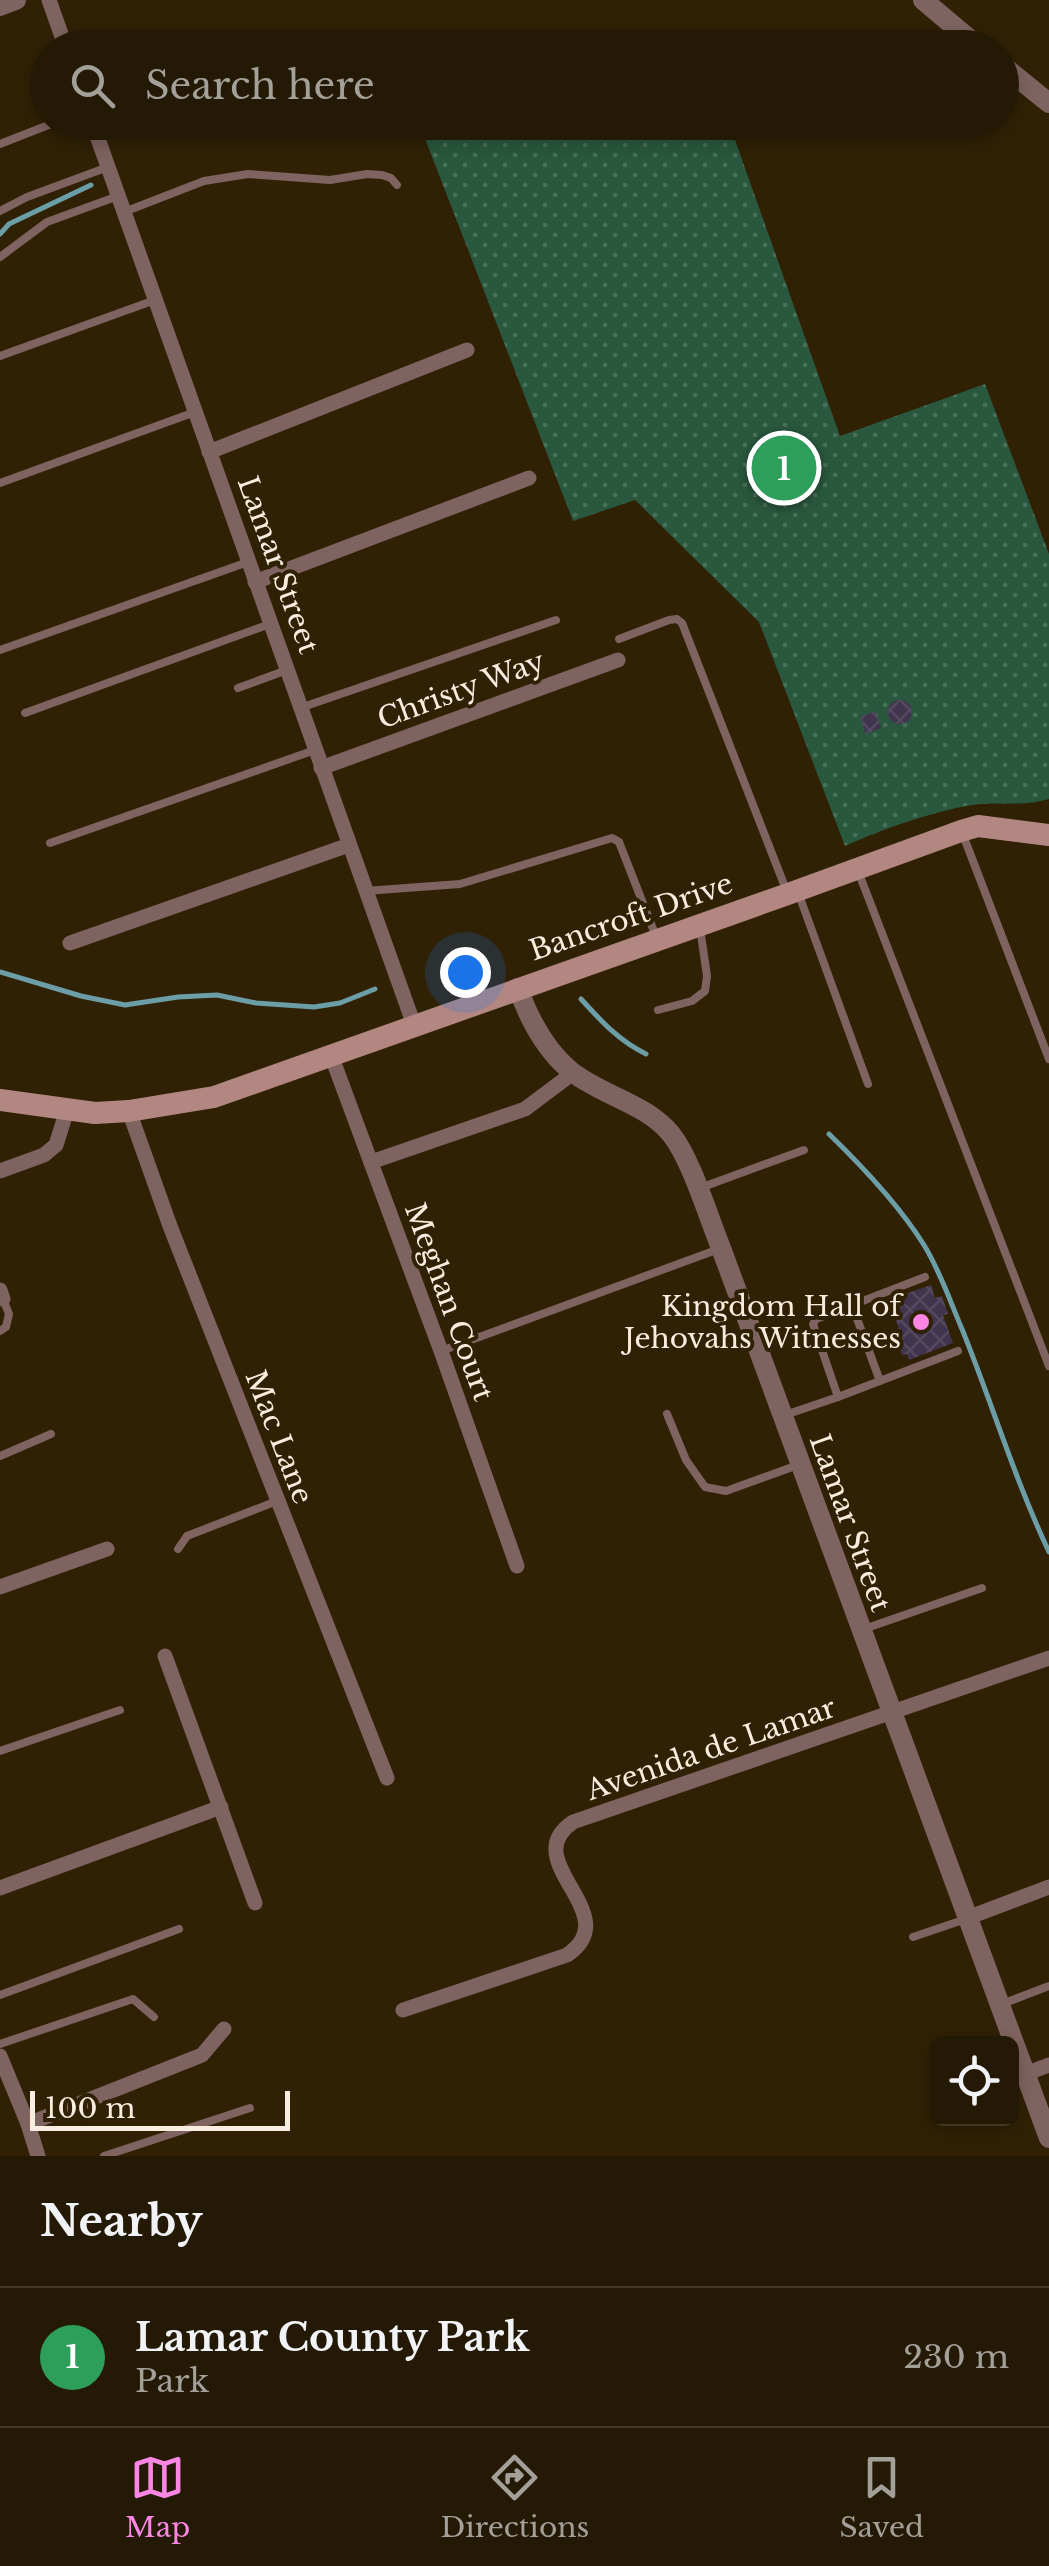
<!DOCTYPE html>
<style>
:root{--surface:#241904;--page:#2c220e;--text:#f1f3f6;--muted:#a3a09a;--line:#413826;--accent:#fc86e4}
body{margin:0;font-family:"Libre Baskerville",serif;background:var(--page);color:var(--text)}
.controls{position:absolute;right:30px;bottom:30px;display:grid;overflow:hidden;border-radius:15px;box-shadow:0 5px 15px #0003}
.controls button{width:90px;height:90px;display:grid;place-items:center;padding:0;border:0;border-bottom:2px solid var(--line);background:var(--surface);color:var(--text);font:50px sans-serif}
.scale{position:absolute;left:30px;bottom:25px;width:260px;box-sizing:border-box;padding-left:10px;border:5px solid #f8edde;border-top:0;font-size:28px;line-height:35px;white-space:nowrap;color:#f8edde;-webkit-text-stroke:8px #302105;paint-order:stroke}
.you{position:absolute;left:465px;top:972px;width:35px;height:35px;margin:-25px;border:8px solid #fff;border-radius:50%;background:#1a73e8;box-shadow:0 0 0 15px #1a73e833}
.badge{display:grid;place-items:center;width:65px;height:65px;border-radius:50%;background:var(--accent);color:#fff;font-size:32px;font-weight:700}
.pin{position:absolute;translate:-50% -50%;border:5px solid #fff;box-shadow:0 2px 10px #0006}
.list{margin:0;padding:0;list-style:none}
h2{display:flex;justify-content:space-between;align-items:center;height:130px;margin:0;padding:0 40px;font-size:42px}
h2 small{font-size:32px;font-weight:400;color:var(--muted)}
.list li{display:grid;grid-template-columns:65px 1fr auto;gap:30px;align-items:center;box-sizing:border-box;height:140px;padding:0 40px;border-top:2px solid var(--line)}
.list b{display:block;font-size:38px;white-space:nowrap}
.list p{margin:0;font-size:32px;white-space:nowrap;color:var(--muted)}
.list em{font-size:32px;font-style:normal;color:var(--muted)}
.icon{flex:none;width:55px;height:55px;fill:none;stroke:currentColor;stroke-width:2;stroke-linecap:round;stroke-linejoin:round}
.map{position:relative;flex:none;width:1049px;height:2156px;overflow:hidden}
.search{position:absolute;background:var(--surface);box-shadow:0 5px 15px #0003;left:30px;right:30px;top:30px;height:110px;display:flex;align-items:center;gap:25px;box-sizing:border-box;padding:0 35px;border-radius:55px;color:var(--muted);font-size:38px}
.sheet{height:270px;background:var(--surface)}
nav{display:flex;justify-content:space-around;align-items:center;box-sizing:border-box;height:140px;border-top:2px solid var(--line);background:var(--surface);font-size:28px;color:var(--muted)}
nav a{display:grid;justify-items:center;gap:5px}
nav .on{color:var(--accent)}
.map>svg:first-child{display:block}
.park{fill:url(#park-dots)}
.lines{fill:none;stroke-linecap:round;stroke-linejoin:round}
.stream{stroke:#6c9ea7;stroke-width:5}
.building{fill:url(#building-cross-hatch)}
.service{stroke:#7e6360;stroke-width:8}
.minor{stroke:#7e6360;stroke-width:15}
.tertiary{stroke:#7e6360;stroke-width:20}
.secondary{stroke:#b28782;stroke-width:22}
.poi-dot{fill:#fc86e4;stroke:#302105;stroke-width:4}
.labels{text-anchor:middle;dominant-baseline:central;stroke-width:8;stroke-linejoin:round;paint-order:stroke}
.street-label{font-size:28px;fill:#f8edde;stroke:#302105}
.poi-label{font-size:28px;fill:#f8edde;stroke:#302105;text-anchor:end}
</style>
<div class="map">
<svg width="1049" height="2156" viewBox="0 0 1049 2156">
<defs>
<pattern id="park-dots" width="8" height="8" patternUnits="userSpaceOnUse" patternTransform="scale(2.5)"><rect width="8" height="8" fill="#29583e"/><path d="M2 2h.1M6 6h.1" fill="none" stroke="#497059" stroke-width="1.8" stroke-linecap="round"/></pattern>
<pattern id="building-cross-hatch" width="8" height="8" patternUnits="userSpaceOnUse" patternTransform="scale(2.5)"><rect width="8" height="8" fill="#41344e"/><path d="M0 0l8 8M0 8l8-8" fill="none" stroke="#54485f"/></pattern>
</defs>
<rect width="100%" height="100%" fill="#302105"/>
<path class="park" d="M419,123H729L840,436L985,384L1049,554V799C1023,807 998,801 972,805C934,811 880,830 845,846L759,622L635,500L573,521Z"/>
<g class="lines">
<g class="stream">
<path d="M0,234L9,224L91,185"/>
<path d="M0,972L81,996L125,1005L178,997L217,995L256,1003L314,1007L340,1003L375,989"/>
<path d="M581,999C601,1021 619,1041 646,1054"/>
<path d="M829,1134C863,1167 899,1205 924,1245C940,1271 950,1301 962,1329C992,1403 1015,1480 1049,1552"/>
</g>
</g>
<g class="building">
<circle cx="900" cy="712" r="12"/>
<path d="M875,711L881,728L866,734L860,717Z"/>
<path d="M931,1285L935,1298L942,1296L948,1314L943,1315L953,1343L909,1360L907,1354L902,1355L893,1330L899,1328L888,1300Z"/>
</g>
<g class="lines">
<g class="service">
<path d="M0,144L56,122"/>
<path d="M0,211L27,197L108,167"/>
<path d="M124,212L204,181L248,174L330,180L367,174L382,175L391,178L397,185"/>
<path d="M0,257L47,222L118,196"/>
<path d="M0,356L155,300"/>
<path d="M0,483L195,412"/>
<path d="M619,639L669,620L677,619L682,623L787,892"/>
<path d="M0,650L248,562"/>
<path d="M238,688L287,670"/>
<path d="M300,708L556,620"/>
<path d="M25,713L270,624"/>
<path d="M963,835L1049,1059"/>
<path d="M50,843L315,750"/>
<path d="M858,871L1049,1366"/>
<path d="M365,891L460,884L612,838L619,842L657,939"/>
<path d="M799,895L868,1084"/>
<path d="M658,1010L692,1001L705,991L707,976L700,928"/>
<path d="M700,1188L804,1150"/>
<path d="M852,1305L880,1381"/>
<path d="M0,1331L6,1327L9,1314L3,1299"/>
<path d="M441,1351L719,1249"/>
<path d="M838,1397L958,1351"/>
<path d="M667,1414L686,1460L705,1487L726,1491L798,1465"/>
<path d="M785,1415L838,1397L813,1324L816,1319L925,1277"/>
<path d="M0,1456L51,1434"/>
<path d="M178,1549L187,1536L277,1501"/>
<path d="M864,1629L982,1588"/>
<path d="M0,1751L120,1710"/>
<path d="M913,1937L966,1919"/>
<path d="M0,1995L179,1929"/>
<path d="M1002,2004L1049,1986"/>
<path d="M0,2044L133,1999L154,2017"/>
<path d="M104,2156L250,2108"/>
</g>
<g class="minor">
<path d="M49,0L66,48"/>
<path d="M92,122L414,1025"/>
<path d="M209,452L467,350"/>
<path d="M255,582L529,478"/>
<path d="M321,768L618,660"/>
<path d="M70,943L349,845"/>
<path d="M331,1055L441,1351L517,1566"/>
<path d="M129,1111L170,1226L387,1778"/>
<path d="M371,1162L525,1109L573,1073"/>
<path d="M0,1171L44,1155L56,1145L67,1110"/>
<path d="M0,1290L3,1299"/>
<path d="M0,1587L107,1549"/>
<path d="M165,1656L255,1903"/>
<path d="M0,1888L221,1807"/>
<path d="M967,1918L1049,1887"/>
<path d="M403,2010L567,1955C628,1914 515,1861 573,1822L1049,1658"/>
<path d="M0,2056L28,2124L38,2156"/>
<path d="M1025,2074L1049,2065"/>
<path d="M28,2124L202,2055L224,2029"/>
</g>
<g class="tertiary">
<path d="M923,0L980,48"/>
<path d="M0,6L16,0"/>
<path d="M1002,65L1049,103"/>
<path d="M518,988C529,1019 546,1051 572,1072C603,1096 645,1103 671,1134C691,1159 708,1216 721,1248L1049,2138"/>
</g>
<path class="secondary" d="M0,1100L95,1113L129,1111L214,1097L788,894L961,831L978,826L1049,835"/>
</g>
<circle class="poi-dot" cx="921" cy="1322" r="10"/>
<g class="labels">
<g class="street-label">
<text transform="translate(278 565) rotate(70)">Lamar Street</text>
<text transform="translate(461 690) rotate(-20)">Christy Way</text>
<text transform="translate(631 917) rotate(-19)">Bancroft Drive</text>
<text transform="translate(449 1302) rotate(70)">Meghan Court</text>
<text transform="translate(279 1437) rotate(69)">Mac Lane</text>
<text transform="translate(850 1523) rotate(70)">Lamar Street</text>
<text transform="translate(711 1749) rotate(-19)">Avenida de Lamar</text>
</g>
<g class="poi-label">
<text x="901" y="1306">Kingdom Hall of<tspan x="901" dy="32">Jehovahs Witnesses</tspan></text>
</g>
</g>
</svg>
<div class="controls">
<button><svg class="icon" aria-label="locate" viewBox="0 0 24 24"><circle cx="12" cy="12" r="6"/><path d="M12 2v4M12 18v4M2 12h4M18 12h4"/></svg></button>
</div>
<div class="scale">100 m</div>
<div class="you"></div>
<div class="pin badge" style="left:784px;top:468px;background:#2e9e5b">1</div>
<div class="search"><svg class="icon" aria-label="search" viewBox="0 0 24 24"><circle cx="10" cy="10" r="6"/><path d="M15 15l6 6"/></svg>Search here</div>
</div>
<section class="sheet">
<h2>Nearby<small></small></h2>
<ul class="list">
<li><span class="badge" style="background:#2e9e5b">1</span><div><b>Lamar County Park</b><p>Park</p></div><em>230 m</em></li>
</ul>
</section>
<nav>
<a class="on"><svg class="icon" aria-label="map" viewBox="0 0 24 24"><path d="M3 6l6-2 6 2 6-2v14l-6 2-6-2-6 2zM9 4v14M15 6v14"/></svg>Map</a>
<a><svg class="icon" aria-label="directions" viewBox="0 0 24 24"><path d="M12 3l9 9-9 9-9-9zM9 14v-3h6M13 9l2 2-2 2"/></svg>Directions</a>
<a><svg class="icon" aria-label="saved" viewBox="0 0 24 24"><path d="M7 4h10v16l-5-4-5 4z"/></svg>Saved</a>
</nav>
